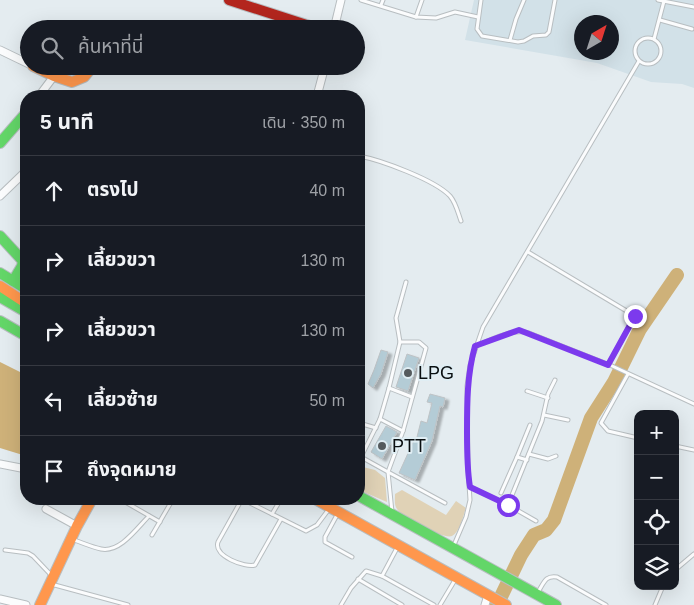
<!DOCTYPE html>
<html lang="th">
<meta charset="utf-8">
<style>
:root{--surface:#171b24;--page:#242831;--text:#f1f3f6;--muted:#9ea1a6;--line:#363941}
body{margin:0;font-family:Arial,"Noto Sans Thai",sans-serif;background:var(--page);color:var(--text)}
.controls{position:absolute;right:15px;bottom:15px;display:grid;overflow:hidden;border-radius:10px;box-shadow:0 5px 20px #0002}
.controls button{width:45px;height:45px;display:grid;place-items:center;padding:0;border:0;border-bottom:1px solid var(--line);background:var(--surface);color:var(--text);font:25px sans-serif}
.compass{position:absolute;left:574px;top:15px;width:45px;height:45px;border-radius:50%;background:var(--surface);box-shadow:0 5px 20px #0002;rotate:39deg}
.stop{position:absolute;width:15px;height:15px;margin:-11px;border:4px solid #7c3aed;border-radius:50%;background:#fff}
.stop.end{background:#7c3aed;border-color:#fff;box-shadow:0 1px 5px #0008}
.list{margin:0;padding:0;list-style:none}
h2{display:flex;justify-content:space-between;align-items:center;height:65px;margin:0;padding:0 20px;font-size:21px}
h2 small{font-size:16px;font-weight:400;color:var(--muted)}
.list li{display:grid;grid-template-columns:32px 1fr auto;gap:15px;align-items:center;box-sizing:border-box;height:70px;padding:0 20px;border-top:1px solid var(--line)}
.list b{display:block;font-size:19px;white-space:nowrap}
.list em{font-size:16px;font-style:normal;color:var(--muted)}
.icon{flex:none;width:28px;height:28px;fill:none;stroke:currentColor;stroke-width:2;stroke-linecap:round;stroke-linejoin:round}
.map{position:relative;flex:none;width:694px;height:605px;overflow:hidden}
.search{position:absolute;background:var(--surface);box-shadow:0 5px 20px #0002;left:20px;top:20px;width:345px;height:55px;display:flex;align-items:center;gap:12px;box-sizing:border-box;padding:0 18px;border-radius:28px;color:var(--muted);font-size:19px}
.panel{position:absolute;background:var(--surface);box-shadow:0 5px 20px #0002;left:20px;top:90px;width:345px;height:415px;border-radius:20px}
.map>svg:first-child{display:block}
.built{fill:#d2e1e8;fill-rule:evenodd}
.green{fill:#e0d2b6}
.water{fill:#ceb179}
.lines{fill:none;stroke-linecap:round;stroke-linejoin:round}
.river{stroke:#ceb179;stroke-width:14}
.building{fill:#b4ccd6;stroke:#bec3c6;filter:url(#shadow)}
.lane-casing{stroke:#b8bec1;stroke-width:5}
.street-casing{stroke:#b8bec1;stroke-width:9}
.fast-casing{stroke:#b8bec1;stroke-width:12}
.slow-casing{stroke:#b8bec1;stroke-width:12}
.jam-casing{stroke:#b8bec1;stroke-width:12}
.lane{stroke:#fbfcfd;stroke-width:3}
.street{stroke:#fbfcfd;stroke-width:7}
.fast{stroke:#63d668;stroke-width:10}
.slow{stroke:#ff974d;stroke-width:10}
.jam{stroke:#b3261e;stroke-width:10}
.route{stroke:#7c3aed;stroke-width:6}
.poi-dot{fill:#565c5f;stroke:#e0eef4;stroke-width:2}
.labels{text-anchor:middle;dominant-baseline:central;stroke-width:4;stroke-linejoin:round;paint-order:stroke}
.poi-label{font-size:18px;fill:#0a0f11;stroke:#e0eef4;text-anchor:start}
</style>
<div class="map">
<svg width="694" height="605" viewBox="0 0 694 605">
<defs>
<filter id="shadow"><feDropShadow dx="4" dy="2.5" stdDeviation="1" flood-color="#0004"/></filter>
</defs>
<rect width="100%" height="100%" fill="#e4ecf0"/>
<path class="built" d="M474,0H694V88L682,84L651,82L597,63L465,40ZM582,22H612V52H582Z"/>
<g class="green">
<path d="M359,466L375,470L385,478L387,502L359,490Z"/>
<path d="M402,490L446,515L456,501L466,508C463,516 460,532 452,536C444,540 402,517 397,509C394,505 395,499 395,494Z"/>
</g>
<path class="water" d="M0,362L26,375V456L0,448Z"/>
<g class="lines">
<path class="river" d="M497,605L521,555L534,535L546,530L554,520L591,418L614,382L640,329L677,275"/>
</g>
<g class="building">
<path d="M381,350L388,352L381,374L373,388L368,384L374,370Z"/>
<path d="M407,354L419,358L408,391L396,387Z"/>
<path d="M430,394L445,398L443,407L440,406L432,441L415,480L399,473L414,440L416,441L421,421L427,423L432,403L427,402Z"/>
<path d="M386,426L397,432L382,459L371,452Z"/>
</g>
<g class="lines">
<g class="lane-casing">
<g id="lane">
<path d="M361,0L416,17L436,18L455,12L478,17"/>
<path d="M481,0L477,29L482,36L518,42L524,41L533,36L546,35L549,32L555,0"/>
<path d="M658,0L694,7"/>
<path d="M381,5L383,0"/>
<path d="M416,17L422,0"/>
<path d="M660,20L692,29"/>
<circle cx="648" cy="51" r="13"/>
<path d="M654,39L664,1"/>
<path d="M510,40L516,19L524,0"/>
<path d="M359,156C381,160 435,180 450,196C456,203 458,213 461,221"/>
<path d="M528,252L635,316L608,365"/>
<path d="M400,342H419L426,348L403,431L388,472L445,503"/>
<path d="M475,346C492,340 511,328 529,333L610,365L694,404"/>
<path d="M628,374L601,423L608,431L638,438"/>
<path d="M389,388L412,397"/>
<path d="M527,391L548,398"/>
<path d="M544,415L568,420"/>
<path d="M380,419L403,431"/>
<path d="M359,423L376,428"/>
<path d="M675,446L694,450"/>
<path d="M529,454L548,459L556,456"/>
<path d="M361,457L380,419L389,388L400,342L396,318L406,282"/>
<path d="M359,458L361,457L388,472L392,512"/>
<path d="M527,460L517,457L530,425"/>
<path d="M470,487L508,505L542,421L548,394L555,380"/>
<path d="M501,493L517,457"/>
<path d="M120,499L160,522"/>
<path d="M242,499L218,542C213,556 245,568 255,565L281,519"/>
<path d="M242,499L306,531L317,525L329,509"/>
<path d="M508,505L536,521"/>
<path d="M272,514L281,499"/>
<path d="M337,515L325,537V542L352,557"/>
<path d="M152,535L173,499"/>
<path d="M74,540C83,543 92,547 101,549C120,553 137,528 149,516"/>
<path d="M454,545L466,517L470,500L468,469L467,386L470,365L483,327L639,61"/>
<path d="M5,550L28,553L33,556L52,576"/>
<path d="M675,570L694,554"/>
<path d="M382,576L434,605"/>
<path d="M358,579L402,605"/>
<path d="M51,584L128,605"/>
<path d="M538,592C544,583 545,575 557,577L606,605"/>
<path d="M341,605L351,588L366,571L382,576L397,548"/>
<path d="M440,605L455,580"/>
<path d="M655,605L663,586"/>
</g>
</g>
<g class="street-casing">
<g id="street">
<path d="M334,29L341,0"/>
<path d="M0,50L29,64"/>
<path d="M39,96L54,76"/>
<path d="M317,96L325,66"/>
<path d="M0,196L26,171"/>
<path d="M0,464L26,469"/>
<path d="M46,509L77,526"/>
<path d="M0,599L26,605"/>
<path d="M485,605L488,595"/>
</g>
</g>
<g class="fast-casing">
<g id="fast">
<path d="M0,143L26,113"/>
<path d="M0,236L23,261L22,266L13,281"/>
<path d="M0,273L26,289"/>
<path d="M0,297L26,312"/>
<path d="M0,321L26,336"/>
<path d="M359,496L556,605"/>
</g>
</g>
<g class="slow-casing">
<g id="slow">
<path d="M33,66L54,76L72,82L84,77L93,66"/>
<path d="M0,286L26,303"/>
<path d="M315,499L506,605"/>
<path d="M40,605L77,526L92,499"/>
</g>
</g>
<g class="jam-casing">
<path id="jam" d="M229,0L319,29"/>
</g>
<use href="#lane" class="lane"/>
<use href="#street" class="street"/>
<use href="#fast" class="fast"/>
<use href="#slow" class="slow"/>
<use href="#jam" class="jam"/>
</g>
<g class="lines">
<path class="route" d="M508,505L470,487C467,469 467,451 467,432C467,403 467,375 475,346L519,330L608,365L635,316"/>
</g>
<g class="poi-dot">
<circle cx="408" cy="373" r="5"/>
<circle cx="382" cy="446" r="5"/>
</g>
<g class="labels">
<g class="poi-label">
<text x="418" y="373">LPG</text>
<text x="392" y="446">PTT</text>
</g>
</g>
</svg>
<div class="controls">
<button>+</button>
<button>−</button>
<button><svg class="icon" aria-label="locate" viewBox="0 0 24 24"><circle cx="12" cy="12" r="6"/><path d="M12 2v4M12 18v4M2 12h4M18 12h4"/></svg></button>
<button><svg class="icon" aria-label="layers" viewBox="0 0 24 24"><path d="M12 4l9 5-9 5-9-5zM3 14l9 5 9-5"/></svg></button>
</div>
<svg class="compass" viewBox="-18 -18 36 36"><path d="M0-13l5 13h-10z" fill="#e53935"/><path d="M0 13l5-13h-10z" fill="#9ea1a6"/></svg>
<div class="stop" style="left:508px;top:505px"></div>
<div class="stop end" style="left:635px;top:316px"></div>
<div class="search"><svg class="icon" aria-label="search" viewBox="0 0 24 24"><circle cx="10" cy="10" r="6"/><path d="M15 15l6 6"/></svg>ค้นหาที่นี่</div>
<section class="panel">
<h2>5 นาที<small>เดิน · 350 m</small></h2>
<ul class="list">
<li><svg class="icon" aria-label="ahead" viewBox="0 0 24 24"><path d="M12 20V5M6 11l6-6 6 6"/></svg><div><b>ตรงไป</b></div><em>40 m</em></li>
<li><svg class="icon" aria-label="right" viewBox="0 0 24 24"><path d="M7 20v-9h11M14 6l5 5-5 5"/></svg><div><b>เลี้ยวขวา</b></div><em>130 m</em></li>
<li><svg class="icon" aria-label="right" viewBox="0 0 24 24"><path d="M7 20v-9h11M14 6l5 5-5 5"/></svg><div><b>เลี้ยวขวา</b></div><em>130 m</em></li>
<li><svg class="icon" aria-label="left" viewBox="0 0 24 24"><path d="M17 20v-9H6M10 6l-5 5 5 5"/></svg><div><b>เลี้ยวซ้าย</b></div><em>50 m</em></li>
<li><svg class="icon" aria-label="arrive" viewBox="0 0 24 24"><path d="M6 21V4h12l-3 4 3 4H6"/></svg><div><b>ถึงจุดหมาย</b></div></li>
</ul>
</section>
</div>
